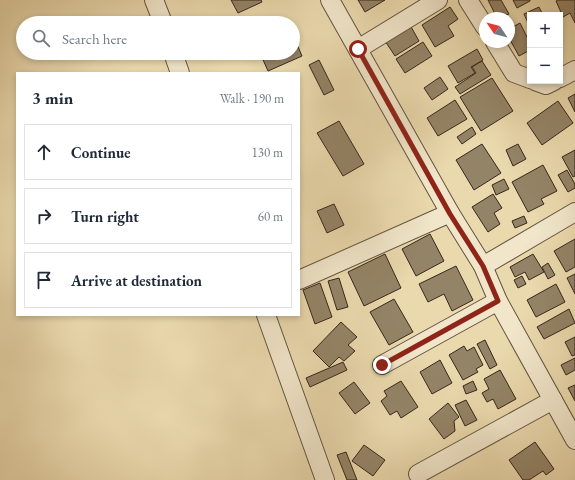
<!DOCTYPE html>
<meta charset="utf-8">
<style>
:root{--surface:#fff;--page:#f2f2f3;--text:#1f2937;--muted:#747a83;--line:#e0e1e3}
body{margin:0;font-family:"EB Garamond",serif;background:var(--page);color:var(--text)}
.controls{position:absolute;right:12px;top:12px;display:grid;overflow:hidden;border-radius:0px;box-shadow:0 2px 6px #0003}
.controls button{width:36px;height:36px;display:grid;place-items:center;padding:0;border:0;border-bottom:1px solid var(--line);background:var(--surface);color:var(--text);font:20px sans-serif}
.compass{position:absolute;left:479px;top:12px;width:36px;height:36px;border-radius:50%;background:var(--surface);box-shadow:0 2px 6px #0003;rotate:305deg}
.stop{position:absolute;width:12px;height:12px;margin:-9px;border:3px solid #8f2418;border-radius:50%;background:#fff}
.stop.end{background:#8f2418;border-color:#fff;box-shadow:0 1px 4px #0008}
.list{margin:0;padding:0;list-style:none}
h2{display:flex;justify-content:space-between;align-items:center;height:52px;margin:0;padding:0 16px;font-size:17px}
h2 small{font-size:13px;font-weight:400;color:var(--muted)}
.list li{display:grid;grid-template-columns:26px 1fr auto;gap:12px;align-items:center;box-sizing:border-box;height:56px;margin:0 8px 8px;padding:0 8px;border:1px solid var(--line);border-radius:0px}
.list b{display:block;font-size:15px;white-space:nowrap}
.list em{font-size:13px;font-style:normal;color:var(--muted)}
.icon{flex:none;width:22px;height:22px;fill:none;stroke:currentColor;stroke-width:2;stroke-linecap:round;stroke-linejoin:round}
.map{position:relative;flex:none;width:575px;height:480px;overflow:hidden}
.search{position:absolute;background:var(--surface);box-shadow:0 2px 6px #0003;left:16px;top:16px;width:284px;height:44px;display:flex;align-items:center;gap:10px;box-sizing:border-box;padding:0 14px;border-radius:22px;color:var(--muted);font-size:15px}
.panel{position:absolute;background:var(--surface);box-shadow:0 2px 6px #0003;left:16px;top:72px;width:284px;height:244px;border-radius:0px}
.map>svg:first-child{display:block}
.building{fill:#948467;stroke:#37271c}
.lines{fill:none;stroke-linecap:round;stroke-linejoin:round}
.minor-casing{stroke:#645440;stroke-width:20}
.minor{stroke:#f1e6ca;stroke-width:18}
.route{stroke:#8f2418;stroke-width:5}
</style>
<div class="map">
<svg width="575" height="480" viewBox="0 0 575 480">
<rect width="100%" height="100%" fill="#ead9ad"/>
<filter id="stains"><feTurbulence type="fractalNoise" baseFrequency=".005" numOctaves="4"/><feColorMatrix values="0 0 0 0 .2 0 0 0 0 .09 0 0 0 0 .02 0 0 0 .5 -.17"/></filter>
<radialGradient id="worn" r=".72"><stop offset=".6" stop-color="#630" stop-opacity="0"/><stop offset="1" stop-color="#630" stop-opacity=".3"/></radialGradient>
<g class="building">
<path d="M231,0H261L262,2L238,13Z"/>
<path d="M358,0H385L365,12Z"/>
<path d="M488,0H501L509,14L497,18Z"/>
<path d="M513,0H530V1L517,8Z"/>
<path d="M558,0H575V23L570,13L563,17L556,1Z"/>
<path d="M450,7L458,19L448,26L454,36L435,47L422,25Z"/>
<path d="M539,7L543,15H530V27L524,14Z"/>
<path d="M520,23L530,43V50L519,56L509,38V29Z"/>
<path d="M410,25L419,41L395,56L385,41Z"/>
<path d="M293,35L302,56L268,71L260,53H293Z"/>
<path d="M423,42L432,56L405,73L396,59Z"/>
<path d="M477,49L483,60L471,67L475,73L458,83L448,66Z"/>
<path d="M319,60L334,90L324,95L309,65Z"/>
<path d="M482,61L491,75L460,94L455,87L476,73L472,67Z"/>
<path d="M440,77L448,89L432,100L424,88Z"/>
<path d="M492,78L513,111L481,131L460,97Z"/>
<path d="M575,94V112L568,98Z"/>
<path d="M455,100L467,119L438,136L427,118Z"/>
<path d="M558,101L573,123L542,145L527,123Z"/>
<path d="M339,121L364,164L343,176L317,133Z"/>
<path d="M472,127L476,134L462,144L457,137Z"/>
<path d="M482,144L501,173L474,190L456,160Z"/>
<path d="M518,144L526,159L513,166L506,150Z"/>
<path d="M575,150V176L573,177L562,157Z"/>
<path d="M543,165L557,191L541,199L544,204L528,212L512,182Z"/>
<path d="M567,170L575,184V188L568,192L558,175Z"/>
<path d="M504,179L509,189L496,195L492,185Z"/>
<path d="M493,194L502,208L494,213L500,224L488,232L472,207Z"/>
<path d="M334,204L344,225L327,233L317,211Z"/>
<path d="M524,216L527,223L515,228L512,221Z"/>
<path d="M430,234L444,261L416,276L402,249Z"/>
<path d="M575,239V267L566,272L554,251Z"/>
<path d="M385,254L401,288L364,306L348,272Z"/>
<path d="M533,254L544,272L529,280L525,272L515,277L510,267Z"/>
<path d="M548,263L555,275L548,279L542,267Z"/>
<path d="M456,266L473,300L452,311L444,294L428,302L419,284Z"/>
<path d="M575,274V294L567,278Z"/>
<path d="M522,276L526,284L518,288L514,280Z"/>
<path d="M339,278L348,307L337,310L328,281Z"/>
<path d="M320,283L332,317L315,324L303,290Z"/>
<path d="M556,284L565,302L536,317L527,300Z"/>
<path d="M394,299L413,332L389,345L370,312Z"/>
<path d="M569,309L575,323L544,339L537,327Z"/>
<path d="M341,322L357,337L348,345L355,351L344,361L339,357L329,367L313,351Z"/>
<path d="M575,337V355L572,356L565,342Z"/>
<path d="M485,340L497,365L490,369L477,344Z"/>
<path d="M464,346L467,351L474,347L483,365L476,369L478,372L463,380L449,355Z"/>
<path d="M575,358V370L566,375L561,365Z"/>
<path d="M440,360L452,383L432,394L420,372Z"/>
<path d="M343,362L347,370L310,387L306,378Z"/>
<path d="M500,370L516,399L498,409L493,399L487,402L482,393L489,389L484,379Z"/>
<path d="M401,381L418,407L401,418L397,411L390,415L381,401L387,396L384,391Z"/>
<path d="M473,381L477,390L466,394L463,386Z"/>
<path d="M354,382L370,403L355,414L339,393Z"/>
<path d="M575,385V401L568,388Z"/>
<path d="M466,400L477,420L465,426L455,405Z"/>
<path d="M448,403L459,417L454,421L455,431L444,439L429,419Z"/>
<path d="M535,442L554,469L546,475L543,471L529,480H523L509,460Z"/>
<path d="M364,445L385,460L373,476L352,461Z"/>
<path d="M346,452L357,480H347L337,455Z"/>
</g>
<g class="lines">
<g class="minor-casing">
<g id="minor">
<path d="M154,0L163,23"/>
<path d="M330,0L450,213L483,266L498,301L575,440"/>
<path d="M468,0L485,27"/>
<path d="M495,42L514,73L530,79"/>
<path d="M358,49L438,0"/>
<path d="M173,53L180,73"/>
<path d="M560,78L575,70"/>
<path d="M535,81L546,85L554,81"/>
<path d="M483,266L575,212"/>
<path d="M299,280L450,213"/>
<path d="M266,315L325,480"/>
<path d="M382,365L498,301"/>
<path d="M418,474L553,400"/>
</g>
</g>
<use href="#minor" class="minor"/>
</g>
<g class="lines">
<path class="route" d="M358,49L450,214L483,266L498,301L382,365"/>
</g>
<rect width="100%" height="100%" filter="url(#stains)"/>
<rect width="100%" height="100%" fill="url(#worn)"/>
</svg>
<div class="controls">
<button>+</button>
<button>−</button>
</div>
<svg class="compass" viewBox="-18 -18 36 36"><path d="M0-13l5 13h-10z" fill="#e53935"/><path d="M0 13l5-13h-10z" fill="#747a83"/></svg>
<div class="stop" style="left:358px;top:49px"></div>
<div class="stop end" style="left:382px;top:365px"></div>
<div class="search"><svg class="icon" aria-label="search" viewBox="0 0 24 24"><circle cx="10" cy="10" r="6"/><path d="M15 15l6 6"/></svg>Search here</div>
<section class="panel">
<h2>3 min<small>Walk · 190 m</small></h2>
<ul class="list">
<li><svg class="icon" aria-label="ahead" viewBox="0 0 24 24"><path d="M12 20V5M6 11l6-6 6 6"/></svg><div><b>Continue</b></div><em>130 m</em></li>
<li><svg class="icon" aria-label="right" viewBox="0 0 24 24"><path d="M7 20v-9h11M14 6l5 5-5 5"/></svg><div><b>Turn right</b></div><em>60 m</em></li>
<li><svg class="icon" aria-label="arrive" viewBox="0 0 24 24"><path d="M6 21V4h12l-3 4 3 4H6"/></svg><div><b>Arrive at destination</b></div></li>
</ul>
</section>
</div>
